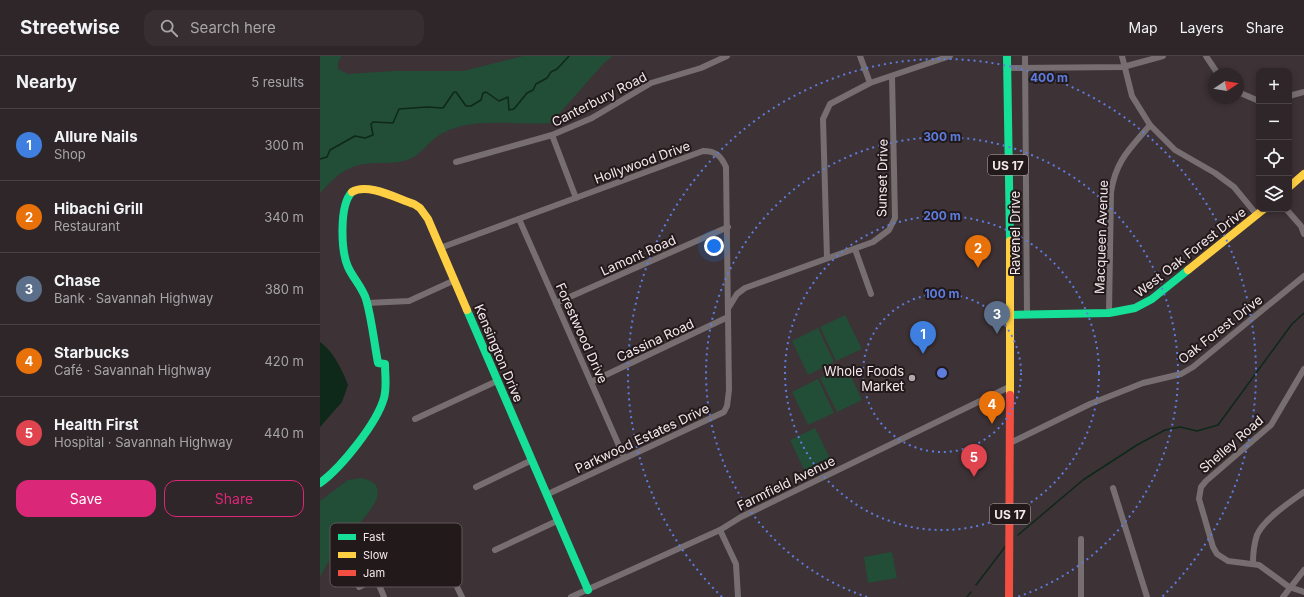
<!DOCTYPE html>
<meta charset="utf-8">
<style>
:root{--surface:#2e2628;--page:#362e30;--text:#f1f3f6;--muted:#a7a5a8;--line:#494345;--accent:#db2777}
body{margin:0;font-family:Inter,sans-serif;background:var(--page);color:var(--text)}
.controls{position:absolute;right:12px;top:12px;display:grid;overflow:hidden;border-radius:8px;box-shadow:0 2px 6px #0003}
.controls button{width:36px;height:36px;display:grid;place-items:center;padding:0;border:0;border-bottom:1px solid var(--line);background:var(--surface);color:var(--text);font:20px sans-serif}
.compass{position:absolute;left:888px;top:12px;width:36px;height:36px;border-radius:50%;background:var(--surface);box-shadow:0 2px 6px #0003;rotate:78deg}
.you{position:absolute;left:394px;top:190px;width:14px;height:14px;margin:-10px;border:3px solid #fff;border-radius:50%;background:#1a73e8;box-shadow:0 0 0 6px #1a73e833}
.badge{display:grid;place-items:center;width:26px;height:26px;border-radius:50%;background:var(--accent);color:#fff;font-size:13px;font-weight:700}
.pin{position:absolute;translate:-50% -33px;filter:drop-shadow(0 1px 2px #0008)}
.pin::after{content:'';position:absolute;top:21px;width:14px;height:12px;background:inherit;clip-path:polygon(0 0,100% 0,50% 100%)}
.list{margin:0;padding:0;list-style:none}
h2{display:flex;justify-content:space-between;align-items:center;height:52px;margin:0;padding:0 16px;font-size:17px}
h2 small{font-size:13px;font-weight:400;color:var(--muted)}
.list li{display:grid;grid-template-columns:26px 1fr auto;gap:12px;align-items:center;box-sizing:border-box;height:72px;padding:0 16px;border-top:1px solid var(--line)}
.list b{display:block;font-size:15px;white-space:nowrap}
.list p{margin:0;font-size:13px;white-space:nowrap;color:var(--muted)}
.list em{font-size:13px;font-style:normal;color:var(--muted)}
.actions{display:flex;gap:8px;padding:12px 16px}
.actions a{flex:1;padding:9px 0;border:1px solid var(--accent);border-radius:12px;text-align:center;font-size:14px;color:var(--accent)}
.actions .main{background:var(--accent);color:#fff}
.icon{flex:none;width:22px;height:22px;fill:none;stroke:currentColor;stroke-width:2;stroke-linecap:round;stroke-linejoin:round}
.map{position:relative;flex:none;width:984px;height:541px;overflow:hidden}
header{display:flex;align-items:center;gap:24px;box-sizing:border-box;height:56px;padding:0 20px;background:var(--surface);border-bottom:1px solid var(--line)}
header strong{font-size:19px}
nav{display:flex;gap:22px;margin-inline-start:auto;font-size:14px}
.search{width:280px;height:36px;background:var(--page);display:flex;align-items:center;gap:10px;box-sizing:border-box;padding:0 14px;border-radius:12px;color:var(--muted);font-size:15px}
main{display:flex}
aside{flex:1;background:var(--surface)}
.map>svg:first-child{display:block}
.green{fill:#224d37}
.water{fill:#0e281a}
.lines{fill:none;stroke-linecap:round;stroke-linejoin:round}
.stream{stroke:#0e281a;stroke-width:1.5}
.street{stroke:#766e70;stroke-width:6}
.fast{stroke:#16e098;stroke-width:8}
.slow{stroke:#ffcf43;stroke-width:8}
.jam{stroke:#f24e42;stroke-width:8}
.ring{fill:none;stroke:#5e7cde;stroke-width:2;stroke-dasharray:2 4}
.poi-dot{fill:#b5a8ac;stroke:#22191b;stroke-width:1.5}
.labels{text-anchor:middle;dominant-baseline:central;stroke-width:4;stroke-linejoin:round;paint-order:stroke}
.shield{fill:#22191b;stroke:#b6aaad;stroke-width:1}
.shield-label{font-size:12px;font-weight:bold;fill:#f5e8ec}
.street-label{font-size:13px;fill:#f5e8ec;stroke:#22191b}
.poi-label{font-size:13px;fill:#f5e8ec;stroke:#22191b;text-anchor:end}
.key{fill:#22191b;stroke:#61575a;stroke-width:1}
.key-label{font-size:11px;fill:#f5e8ec}
.centre{fill:#5e7cde;stroke:#22191b;stroke-width:2}
.ring-label{font-size:12px;text-anchor:middle;font-weight:bold;fill:#5e7cde;stroke:#22191b;stroke-width:4;stroke-linejoin:round;paint-order:stroke}
</style>
<header>
<strong>Streetwise</strong>
<div class="search"><svg class="icon" aria-label="search" viewBox="0 0 24 24"><circle cx="10" cy="10" r="6"/><path d="M15 15l6 6"/></svg>Search here</div>
<nav><a>Map</a><a>Layers</a><a>Share</a></nav>
</header>
<main>
<aside>
<h2>Nearby<small>5 results</small></h2>
<ul class="list">
<li><span class="badge" style="background:#3f7fe0">1</span><div><b>Allure Nails</b><p>Shop</p></div><em>300 m</em></li>
<li><span class="badge" style="background:#e8710a">2</span><div><b>Hibachi Grill</b><p>Restaurant</p></div><em>340 m</em></li>
<li><span class="badge" style="background:#5c6f8a">3</span><div><b>Chase</b><p>Bank · Savannah Highway</p></div><em>380 m</em></li>
<li><span class="badge" style="background:#e8710a">4</span><div><b>Starbucks</b><p>Café · Savannah Highway</p></div><em>420 m</em></li>
<li><span class="badge" style="background:#e0444e">5</span><div><b>Health First</b><p>Hospital · Savannah Highway</p></div><em>440 m</em></li>
</ul>
<div class="actions"><a class="main">Save</a><a>Share</a></div>
</aside>
<div class="map">
<svg width="984" height="541" viewBox="0 0 984 541">
<rect width="100%" height="100%" fill="#3d3235"/>
<g class="green">
<path d="M0,0H22L18,6V13L28,18L73,15H143L203,0H293L285,6L231,67C196,70 155,60 123,77C110,83 102,98 90,103C81,107 69,107 60,107C29,107 20,116 0,137Z"/>
<path d="M525,259L542,293L516,305L500,271Z"/>
<path d="M498,272L514,306L488,319L472,285Z"/>
<path d="M526,310L542,344L517,356L500,322Z"/>
<path d="M498,323L514,357L488,369L472,336Z"/>
<path d="M495,372L512,406L486,418L470,384Z"/>
<path d="M41,422C83,430 35,471 23,484C14,495 7,508 0,521V445L28,424Z"/>
<path d="M572,496L577,522L548,527L544,501Z"/>
</g>
<path class="water" d="M0,286C14,296 22,314 28,329L22,346L0,371Z"/>
<g class="lines">
<g class="stream">
<path d="M0,103L7,101L10,94L35,80L45,82L53,79L51,68L53,66L73,67L79,53L107,51L123,52L134,36H136L146,50H151L161,44L163,37L166,36L179,45L188,41L189,54L194,53L207,37L213,34L216,28L227,22L231,16L237,13L249,0"/>
<path d="M698,479L763,424L817,389L845,374L860,371L877,375L898,369L972,268L984,257"/>
<path d="M656,529L685,491"/>
<path d="M647,541L651,536"/>
</g>
<g class="street">
<path d="M540,0L550,27"/>
<path d="M705,0L707,258"/>
<path d="M802,0L812,40L830,69L855,94L895,117L914,131L937,159"/>
<path d="M886,0L898,18"/>
<path d="M687,12L803,11L843,0"/>
<path d="M918,36L939,45"/>
<path d="M969,40L984,36"/>
<path d="M232,79L256,142"/>
<path d="M136,106L232,79L272,62L331,27L381,12L407,0"/>
<path d="M966,153L981,170L984,178"/>
<path d="M199,163L304,401"/>
<path d="M120,192L383,95C396,95 401,100 406,111L409,334L407,350L404,356L228,438"/>
<path d="M535,193L551,238"/>
<path d="M507,202L503,63L510,48L550,27L630,0"/>
<path d="M47,247L89,245L135,224"/>
<path d="M236,247L408,171"/>
<path d="M409,251L417,238L425,232L553,186L569,174L575,162L572,20"/>
<path d="M789,257L791,136C796,104 810,93 830,69"/>
<path d="M984,313L951,369L886,425L881,431L879,443L893,491L897,498L908,505L939,509L969,531L984,536"/>
<path d="M271,326L408,261"/>
<path d="M95,363L177,325"/>
<path d="M690,387L770,348L823,327L861,318L873,311L984,220"/>
<path d="M156,431L212,404"/>
<path d="M793,432L827,541"/>
<path d="M400,474L416,508L418,541"/>
<path d="M761,483V541"/>
<path d="M175,494L239,464"/>
<path d="M933,507C933,498 934,488 937,479C944,463 970,446 984,436"/>
<path d="M57,524L64,541"/>
<path d="M39,531L64,519L93,473L102,471L111,478L142,541"/>
<path d="M251,541L400,474L421,461L689,331"/>
<path d="M963,541L984,514"/>
</g>
<g class="fast">
<path d="M687,0L690,185"/>
<path d="M147,254L268,534"/>
<path d="M689,259L789,257L815,252L832,243L868,214"/>
<path d="M0,427C21,412 57,367 64,342C67,331 65,319 65,308L58,307C54,286 52,264 46,243C42,231 33,222 28,211C21,195 19,149 32,136"/>
</g>
<g class="slow">
<path d="M969,131L984,118"/>
<path d="M32,136C47,126 78,143 94,148L100,152L108,163L147,254"/>
<path d="M690,185V339"/>
<path d="M868,214L944,153"/>
</g>
<path class="jam" d="M689,541L690,339"/>
</g>
<g class="ring">
<circle cx="622" cy="317" r="79"/>
<circle cx="622" cy="317" r="157"/>
<path d="M547 541A236 236 0 1 1 697 541"/>
<path d="M402 541A314 314 0 1 1 842 541"/>
</g>
<circle class="poi-dot" cx="592" cy="322" r="4"/>
<g class="labels">
<g class="shield">
<rect x="668" y="99" width="40" height="20" rx="3"/>
<rect x="670" y="448" width="40" height="20" rx="3"/>
</g>
<g class="shield-label">
<text x="688" y="109">US 17</text>
<text x="690" y="458">US 17</text>
</g>
<g class="street-label">
<text transform="translate(279 43) rotate(-27)">Canterbury Road</text>
<text transform="translate(322 106) rotate(-20)">Hollywood Drive</text>
<text transform="translate(562 122) rotate(-89)">Sunset Drive</text>
<text transform="translate(695 177) rotate(-90)">Ravenel Drive</text>
<text transform="translate(781 181) rotate(-88)">Macqueen Avenue</text>
<text transform="translate(870 196) rotate(-38)">West Oak Forest Drive</text>
<text transform="translate(318 199) rotate(-24)">Lamont Road</text>
<text transform="translate(900 273) rotate(-38)">Oak Forest Drive</text>
<text transform="translate(262 277) rotate(66)">Forestwood Drive</text>
<text transform="translate(335 284) rotate(-25)">Cassina Road</text>
<text transform="translate(179 297) rotate(67)">Kensington Drive</text>
<text transform="translate(322 382) rotate(-25)">Parkwood Estates Drive</text>
<text transform="translate(911 388) rotate(-41)">Shelley Road</text>
<text transform="translate(466 427) rotate(-26)">Farmfield Avenue</text>
</g>
<g class="poi-label">
<text x="584" y="315">Whole Foods<tspan x="584" dy="15">Market</tspan></text>
</g>
</g>
<rect x="10" y="467" width="132" height="64" rx="6" class="key"/>
<rect x="18" y="478" width="18" height="6" fill="#16e098"/>
<rect x="18" y="496" width="18" height="6" fill="#ffcf43"/>
<rect x="18" y="514" width="18" height="6" fill="#f24e42"/>
<g class="key-label">
<text x="43" y="485">Fast</text>
<text x="43" y="503">Slow</text>
<text x="43" y="521">Jam</text>
</g>
<circle cx="622" cy="317" r="6" class="centre"/>
<g class="ring-label">
<text x="729" y="26">400 m</text>
<text x="622" y="85">300 m</text>
<text x="622" y="164">200 m</text>
<text x="622" y="242">100 m</text>
</g>
</svg>
<div class="controls">
<button>+</button>
<button>−</button>
<button><svg class="icon" aria-label="locate" viewBox="0 0 24 24"><circle cx="12" cy="12" r="6"/><path d="M12 2v4M12 18v4M2 12h4M18 12h4"/></svg></button>
<button><svg class="icon" aria-label="layers" viewBox="0 0 24 24"><path d="M12 4l9 5-9 5-9-5zM3 14l9 5 9-5"/></svg></button>
</div>
<svg class="compass" viewBox="-18 -18 36 36"><path d="M0-13l5 13h-10z" fill="#e53935"/><path d="M0 13l5-13h-10z" fill="#a7a5a8"/></svg>
<div class="you"></div>
<div class="pin badge" style="left:603px;top:298px;background:#3f7fe0">1</div>
<div class="pin badge" style="left:658px;top:212px;background:#e8710a">2</div>
<div class="pin badge" style="left:677px;top:278px;background:#5c6f8a">3</div>
<div class="pin badge" style="left:672px;top:368px;background:#e8710a">4</div>
<div class="pin badge" style="left:654px;top:421px;background:#e0444e">5</div>
</div>
</main>
